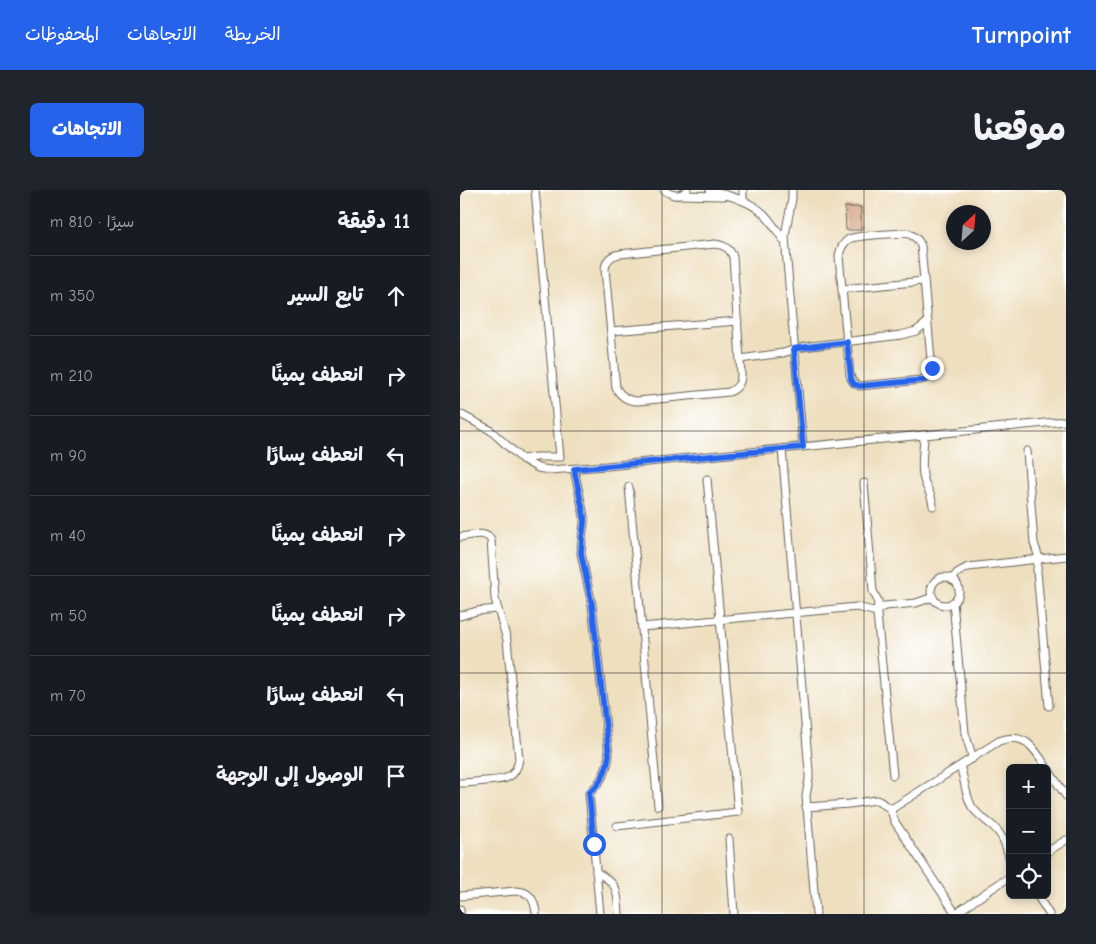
<!DOCTYPE html>
<html lang="ar">
<meta charset="utf-8">
<style>
:root{--surface:#171b24;--page:#20242c;--text:#f1f3f6;--muted:#9ea1a6;--line:#363941;--accent:#2563eb}
body{margin:0;font-family:"Comic Neue","Playpen Sans Arabic",sans-serif;background:var(--page);color:var(--text);direction:rtl}
.controls{position:absolute;right:15px;bottom:15px;display:grid;overflow:hidden;border-radius:8px;box-shadow:0 2px 8px #0003}
.controls button{width:45px;height:45px;display:grid;place-items:center;padding:0;border:0;border-bottom:1px solid var(--line);background:var(--surface);color:var(--text);font:25px sans-serif}
.compass{position:absolute;left:486px;top:15px;width:45px;height:45px;border-radius:50%;background:var(--surface);box-shadow:0 2px 8px #0003;rotate:26deg}
.stop{position:absolute;width:15px;height:15px;margin:-11px;border:4px solid #2563eb;border-radius:50%;background:#fff}
.stop.end{background:#2563eb;border-color:#fff;box-shadow:0 1px 5px #0008}
.list{margin:0;padding:0;list-style:none}
h2{display:flex;justify-content:space-between;align-items:center;height:65px;margin:0;padding:0 20px;font-size:21px}
h2 small{font-size:16px;font-weight:400;color:var(--muted)}
.list li{display:grid;grid-template-columns:32px 1fr auto;gap:15px;align-items:center;box-sizing:border-box;height:80px;padding:0 20px;border-top:1px solid var(--line)}
.list b{display:block;font-size:19px;white-space:nowrap}
.list em{font-size:16px;font-style:normal;color:var(--muted)}
.icon{flex:none;width:28px;height:28px;fill:none;stroke:currentColor;stroke-width:2;stroke-linecap:round;stroke-linejoin:round}
.map{position:relative;flex:none;width:606px;height:724px;overflow:hidden;direction:ltr;border-radius:8px}
header{display:flex;align-items:center;gap:30px;box-sizing:border-box;height:70px;padding:0 25px;background:var(--accent);color:#fff}
header strong{font-size:24px}
nav{display:flex;gap:28px;margin-inline-start:auto;font-size:18px}
.intro{display:flex;align-items:center;justify-content:space-between;box-sizing:border-box;height:120px;padding:0 30px}
h1{margin:0;font-size:35px}
.button{padding:12px 22px;border-radius:8px;background:var(--accent);color:#fff;font-size:18px;font-weight:700}
main{display:flex;gap:30px;padding:0 30px}
aside{flex:1;background:var(--surface);border-radius:8px;box-shadow:0 2px 8px #0003}
.map>svg:first-child{display:block}
.building{fill:#d4a788}
.lines{fill:none;stroke-linecap:round;stroke-linejoin:round}
.minor-casing{stroke:#666055;stroke-width:9}
.minor{stroke:#fff;stroke-width:7}
.route{stroke:#2563eb;stroke-width:6}
.grid{fill:none;stroke:#1c1c1c;stroke-width:1;stroke-opacity:0.55}
</style>
<header>
<strong>Turnpoint</strong>
<nav><a>الخريطة</a><a>الاتجاهات</a><a>المحفوظات</a></nav>
</header>
<div class="intro"><h1>موقعنا</h1><a class="button">الاتجاهات</a></div>
<main>
<div class="map">
<svg width="606" height="724" viewBox="0 0 606 724">
<rect width="100%" height="100%" fill="#fff"/>
<filter id="ink" filterUnits="userSpaceOnUse"><feTurbulence type="fractalNoise" baseFrequency=".02" numOctaves="2"/><feDisplacementMap in="SourceGraphic" scale="10" xChannelSelector="R" yChannelSelector="G"/><feConvolveMatrix kernelMatrix="1 2 1 2 8 2 1 2 1" color-interpolation-filters="sRGB"/></filter>
<filter id="wash" filterUnits="userSpaceOnUse"><feTurbulence type="fractalNoise" baseFrequency=".0096" numOctaves="4" result="noise"/><feDisplacementMap in="SourceGraphic" scale="20" xChannelSelector="R" yChannelSelector="G"/><feGaussianBlur stdDeviation="1.12" result="paint"/><feColorMatrix in="noise" values="0 0 0 0 0 0 0 0 0 0 0 0 0 0 0 0 0 1.4 0 .05"/><feComposite in="paint" operator="in"/></filter>
<g filter="url(#wash)">
<rect width="100%" height="100%" fill="#eedfbf"/>
<g id="blocks">
<path class="building" d="M385,17H401V40H386Z"/>
</g>
</g>
<g filter="url(#ink)">
<use href="#blocks" fill-opacity="0" stroke="#666055" stroke-width="1"/>
<g class="lines">
<g class="minor-casing">
<g id="minor">
<path d="M204,0C212,6 220,8 227,0"/>
<path d="M250,0C269,6 289,10 304,24C312,32 318,43 325,52"/>
<path d="M283,0V11"/>
<path d="M332,0V9L325,45L326,60L343,257"/>
<path d="M222,5L264,6"/>
<path d="M444,43C453,44 458,48 461,56L472,181L469,187L461,190L400,196C394,194 391,191 390,185L379,66C380,59 383,53 389,49C397,45 433,44 444,43Z"/>
<path d="M255,54C264,55 270,58 273,67L281,185C281,193 277,199 269,202L178,211C168,211 161,207 156,198L145,79C146,70 151,65 160,64Z"/>
<path d="M382,99L464,91"/>
<path d="M151,141L278,131"/>
<path d="M280,169L323,163L343,157L441,145L456,141L468,132"/>
<path d="M0,224L30,240L62,269L78,278L89,280L147,276L606,231"/>
<path d="M464,245C464,258 460,278 464,290C467,300 472,304 473,316"/>
<path d="M322,259L349,581V589L346,606L356,724"/>
<path d="M567,261L574,353L578,365L577,381L589,516"/>
<path d="M62,269L76,267H100L75,0"/>
<path d="M114,279L124,326V333L122,348L121,363L132,415L149,565C147,581 141,593 129,603L140,724"/>
<path d="M404,293L413,401L418,411L417,424L433,585"/>
<path d="M169,297L198,616"/>
<path d="M0,347C10,346 25,340 31,350L35,409L47,450L59,569C56,590 43,590 25,591C17,592 8,593 0,593"/>
<circle cx="485" cy="401" r="14"/>
<path d="M492,390L497,383L508,377L606,366"/>
<path d="M493,412L505,543L511,562L512,569"/>
<path d="M0,426L17,421L37,419"/>
<path d="M182,437L397,417L413,421L425,416L456,413L473,407"/>
<path d="M500,576C505,590 505,605 512,617C517,624 523,628 529,633C542,642 546,655 550,670"/>
<path d="M587,578L606,606"/>
<path d="M346,617L389,614L416,610C423,611 425,619 433,618L539,551C565,541 575,559 587,578"/>
<path d="M430,618L435,632L496,724"/>
<path d="M157,636L278,622L247,289"/>
<path d="M269,649L274,724"/>
<path d="M587,662L606,650"/>
<path d="M136,682C159,694 157,700 159,724"/>
<path d="M577,705L589,724"/>
<path d="M0,706L56,701C71,701 75,711 76,724"/>
<path d="M0,719V724"/>
<path d="M496,723L540,693L550,688"/>
</g>
</g>
<use href="#minor" class="minor"/>
</g>
</g>
<g class="lines" filter="url(#ink)">
<path class="route" d="M134,654L129,603C141,593 147,581 149,565L132,415L121,363L122,348L124,333V326L114,279L147,276L343,257L334,159L339,158L387,152L391,189L394,194L400,196L464,190L470,184L472,178"/>
</g>
<path class="grid" d="M202,0V724M404,0V724M0,241H606M0,483H606"/>
</svg>
<div class="controls">
<button>+</button>
<button>−</button>
<button><svg class="icon" aria-label="locate" viewBox="0 0 24 24"><circle cx="12" cy="12" r="6"/><path d="M12 2v4M12 18v4M2 12h4M18 12h4"/></svg></button>
</div>
<svg class="compass" viewBox="-18 -18 36 36"><path d="M0-13l5 13h-10z" fill="#e53935"/><path d="M0 13l5-13h-10z" fill="#9ea1a6"/></svg>
<div class="stop" style="left:134px;top:654px"></div>
<div class="stop end" style="left:472px;top:178px"></div>
</div>
<aside>
<h2>11 دقيقة<small>سيرًا · 810 m</small></h2>
<ul class="list">
<li><svg class="icon" aria-label="ahead" viewBox="0 0 24 24"><path d="M12 20V5M6 11l6-6 6 6"/></svg><div><b>تابع السير</b></div><em>350 m</em></li>
<li><svg class="icon" aria-label="right" viewBox="0 0 24 24"><path d="M7 20v-9h11M14 6l5 5-5 5"/></svg><div><b>انعطف يمينًا</b></div><em>210 m</em></li>
<li><svg class="icon" aria-label="left" viewBox="0 0 24 24"><path d="M17 20v-9H6M10 6l-5 5 5 5"/></svg><div><b>انعطف يسارًا</b></div><em>90 m</em></li>
<li><svg class="icon" aria-label="right" viewBox="0 0 24 24"><path d="M7 20v-9h11M14 6l5 5-5 5"/></svg><div><b>انعطف يمينًا</b></div><em>40 m</em></li>
<li><svg class="icon" aria-label="right" viewBox="0 0 24 24"><path d="M7 20v-9h11M14 6l5 5-5 5"/></svg><div><b>انعطف يمينًا</b></div><em>50 m</em></li>
<li><svg class="icon" aria-label="left" viewBox="0 0 24 24"><path d="M17 20v-9H6M10 6l-5 5 5 5"/></svg><div><b>انعطف يسارًا</b></div><em>70 m</em></li>
<li><svg class="icon" aria-label="arrive" viewBox="0 0 24 24"><path d="M6 21V4h12l-3 4 3 4H6"/></svg><div><b>الوصول إلى الوجهة</b></div></li>
</ul>
</aside>
</main>
